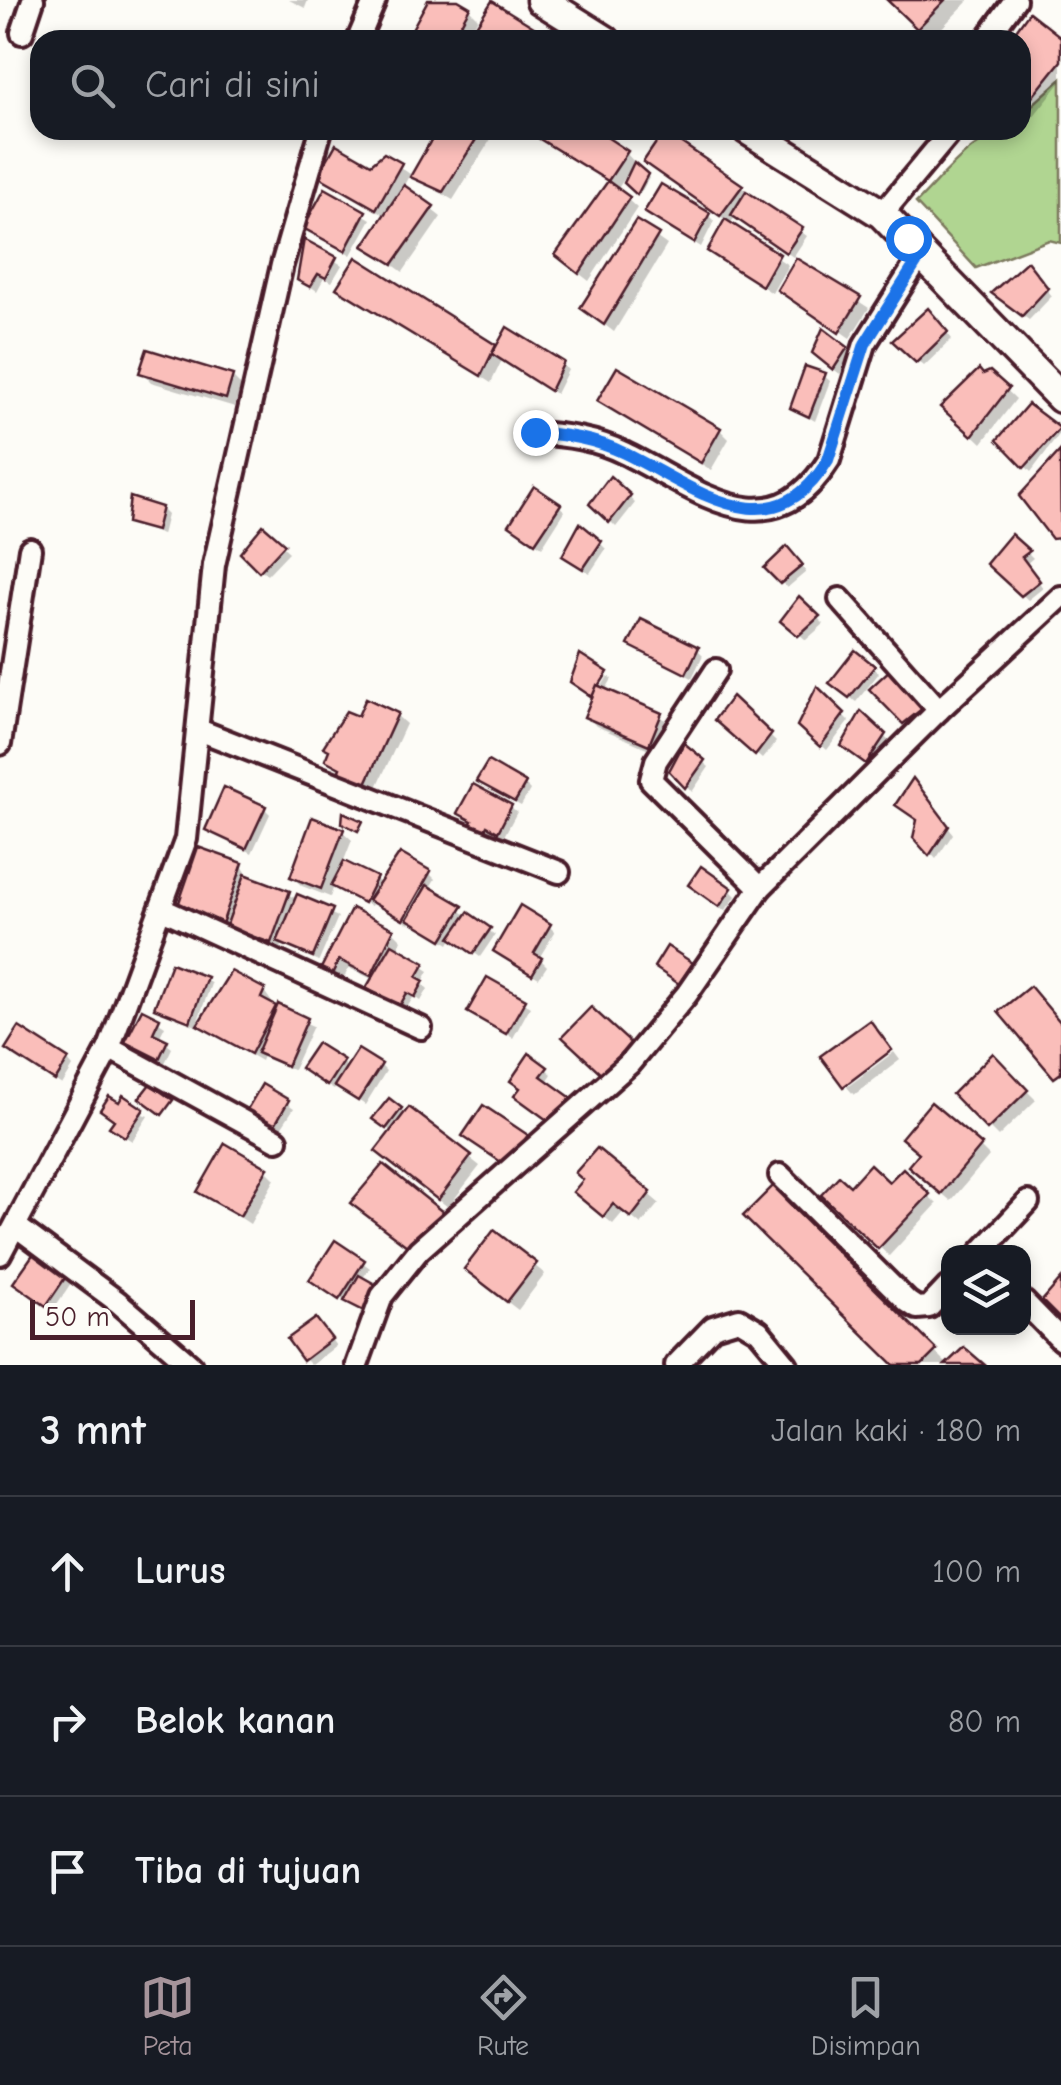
<!DOCTYPE html>
<html lang="id">
<meta charset="utf-8">
<style>
:root{--surface:#171b24;--page:#242831;--text:#f1f3f6;--muted:#9ea1a6;--line:#363941;--accent:#a6949b}
body{margin:0;font-family:"Comic Neue",sans-serif;background:var(--page);color:var(--text)}
.controls{position:absolute;right:30px;bottom:30px;display:grid;overflow:hidden;border-radius:20px;box-shadow:0 5px 15px #0003}
.controls button{width:90px;height:90px;display:grid;place-items:center;padding:0;border:0;border-bottom:2px solid var(--line);background:var(--surface);color:var(--text);font:50px sans-serif}
.scale{position:absolute;left:30px;bottom:25px;width:165px;box-sizing:border-box;padding-left:10px;border:5px solid #4a1f2b;border-top:0;font-size:28px;line-height:35px;white-space:nowrap;color:#4a1f2b;-webkit-text-stroke:8px #fdfcf7;paint-order:stroke}
.stop{position:absolute;width:30px;height:30px;margin:-22px;border:8px solid #1a73e8;border-radius:50%;background:#fff}
.stop.end{background:#1a73e8;border-color:#fff;box-shadow:0 2px 10px #0008}
.list{margin:0;padding:0;list-style:none}
h2{display:flex;justify-content:space-between;align-items:center;height:130px;margin:0;padding:0 40px;font-size:42px}
h2 small{font-size:32px;font-weight:400;color:var(--muted)}
.list li{display:grid;grid-template-columns:65px 1fr auto;gap:30px;align-items:center;box-sizing:border-box;height:150px;padding:0 40px;border-top:2px solid var(--line)}
.list b{display:block;font-size:38px;white-space:nowrap}
.list em{font-size:32px;font-style:normal;color:var(--muted)}
.icon{flex:none;width:55px;height:55px;fill:none;stroke:currentColor;stroke-width:2;stroke-linecap:round;stroke-linejoin:round}
.map{position:relative;flex:none;width:1061px;height:1365px;overflow:hidden}
.search{position:absolute;background:var(--surface);box-shadow:0 5px 15px #0003;left:30px;right:30px;top:30px;height:110px;display:flex;align-items:center;gap:25px;box-sizing:border-box;padding:0 35px;border-radius:30px;color:var(--muted);font-size:38px}
.sheet{height:580px;background:var(--surface)}
nav{display:flex;justify-content:space-around;align-items:center;box-sizing:border-box;height:140px;border-top:2px solid var(--line);background:var(--surface);font-size:28px;color:var(--muted)}
nav a{display:grid;justify-items:center;gap:5px}
nav .on{color:var(--accent)}
.map>svg:first-child{display:block}
.green{fill:#b0d591;stroke:#7d7a5e;stroke-width:2.5}
.shadow{fill:#0003}
.building{fill:#fabeba;stroke:#4a1f2b;stroke-width:2.5}
.lines{fill:none;stroke-linecap:round;stroke-linejoin:round}
.street-casing{stroke:#4a1f2b;stroke-width:28}
.secondary-casing{stroke:#4a1f2b;stroke-width:35}
.street{stroke:#fdfcf7;stroke-width:20}
.secondary{stroke:#fdfcf7;stroke-width:28}
.route{stroke:#1a73e8;stroke-width:12}
</style>
<div class="map">
<svg width="1061" height="1365" viewBox="0 0 1061 1365">
<rect width="100%" height="100%" fill="#fdfcf7"/>
<filter id="ink" filterUnits="userSpaceOnUse"><feTurbulence type="fractalNoise" baseFrequency=".01" numOctaves="2"/><feDisplacementMap in="SourceGraphic" scale="20" xChannelSelector="R" yChannelSelector="G"/><feConvolveMatrix kernelMatrix="1 2 1 2 8 2 1 2 1" color-interpolation-filters="sRGB"/></filter>
<g filter="url(#ink)">
<path class="green" d="M1061,79V243L1049,240L976,268L916,203C946,174 976,130 1021,130V115Z"/>
<g class="shadow">
<path d="M289,0H308L305,8Z"/>
<path d="M431,0H452L469,9L478,18L470,33L474,35L550,40H409Z"/>
<path d="M890,0H969L931,39Z"/>
<path d="M1029,15L1061,40V82L1020,133L1016,130H1021V40H1012Z"/>
<path d="M439,130L496,131L453,200L413,177Z"/>
<path d="M524,130H591L626,153L649,178L640,194L627,183L629,171L617,190L637,208L589,281L567,264L610,183Z"/>
<path d="M384,156L410,174L403,187L441,217L403,272L367,246L386,216L321,175L371,167Z"/>
<path d="M646,161L741,187L807,236L793,257L736,216L729,225L788,265L772,293L710,251L727,221Z"/>
<path d="M326,192L371,219L351,255L307,228Z"/>
<path d="M647,212L708,215L714,221L701,247Z"/>
<path d="M637,224L667,245L614,332L583,308Z"/>
<path d="M306,243L342,265L332,282L324,278L317,291L300,279Z"/>
<path d="M797,261L869,308L850,338L786,293Z"/>
<path d="M1032,270L1052,296L1029,320L1000,299Z"/>
<path d="M339,287L497,350L562,364L568,370L556,394L502,360L491,383Z"/>
<path d="M934,317L952,339L924,366L896,342Z"/>
<path d="M846,349L852,355L840,374L820,359Z"/>
<path d="M142,372L232,377L241,386L235,407L151,382Z"/>
<path d="M990,374L1016,399L982,443L944,407Z"/>
<path d="M824,376L830,381L815,421L793,408Z"/>
<path d="M600,401L720,430L729,439L711,470Z"/>
<path d="M1028,407L1061,432L1031,472L1000,440Z"/>
<path d="M1060,454L1061,456V544L1054,537Z"/>
<path d="M610,480L635,503L616,527L592,503Z"/>
<path d="M559,506L565,511L542,547L518,530Z"/>
<path d="M161,509L167,515L162,535L129,522Z"/>
<path d="M263,529L289,552L267,575L244,552Z"/>
<path d="M1012,537L1033,558L1026,564L1043,588L1028,600L989,564Z"/>
<path d="M600,543L606,549L590,573L570,561Z"/>
<path d="M793,554L806,572L787,588L768,568Z"/>
<path d="M799,600L824,624L806,640L784,621Z"/>
<path d="M631,645L697,649L703,655L692,678Z"/>
<path d="M874,668L879,673L856,702L838,688Z"/>
<path d="M893,670L932,711L910,728L873,689Z"/>
<path d="M608,676L612,679L605,691L661,716L670,725L658,753L596,726L587,716L595,698L579,687L601,688Z"/>
<path d="M818,690L849,721L827,750L800,726Z"/>
<path d="M732,699L776,742L762,759L717,720Z"/>
<path d="M396,715L406,724L372,798L328,760L359,719Z"/>
<path d="M862,715L890,742L872,768L850,751Z"/>
<path d="M703,762L709,767L692,792L673,770Z"/>
<path d="M525,785L530,790L521,806L485,786Z"/>
<path d="M919,786L953,834L936,859L916,837Z"/>
<path d="M511,807L517,812L504,836L494,830L488,840L460,812Z"/>
<path d="M264,808L270,814L252,853L208,829Z"/>
<path d="M342,831L352,840L343,863L385,885L429,873L435,879L429,889L495,935L480,957L453,937L449,944L412,920L409,924L373,902L371,906L334,886L330,897L302,886L292,877Z"/>
<path d="M242,866L250,878L338,917L319,961L283,944L280,950L238,935L232,929L229,938L187,922Z"/>
<path d="M730,890L736,896L725,911L697,891Z"/>
<path d="M353,911L393,931L402,940L397,950L429,971L422,983L428,989L421,1001L414,996L405,1011L375,993L369,988L374,980L349,968L337,991L319,978Z"/>
<path d="M549,926L555,932L539,958L547,966L539,978L501,956Z"/>
<path d="M692,965L697,970L686,988L662,972Z"/>
<path d="M206,979L211,984L196,1026L156,1008Z"/>
<path d="M488,980L530,1007L513,1038L476,1017Z"/>
<path d="M264,991L278,1011L313,1026L293,1070L263,1056L261,1061L200,1025Z"/>
<path d="M143,1012L165,1026L159,1038L172,1048L165,1063L128,1041Z"/>
<path d="M894,1052L900,1060L854,1095L847,1087Z"/>
<path d="M14,1054L68,1061L73,1067L62,1085Z"/>
<path d="M993,1057L1036,1100L998,1137L955,1094Z"/>
<path d="M342,1062L348,1069L381,1066L386,1071L365,1105L337,1085L334,1090L309,1074Z"/>
<path d="M546,1069L552,1074L546,1083L517,1096Z"/>
<path d="M263,1087L294,1108L279,1131L255,1117Z"/>
<path d="M119,1105L148,1116L132,1141L118,1132Z"/>
<path d="M400,1110L405,1115L409,1110L480,1166L448,1207L387,1160L392,1132L376,1119Z"/>
<path d="M980,1147L989,1156L951,1201L920,1175Z"/>
<path d="M597,1151L659,1203L641,1225L624,1211L613,1224L585,1201L586,1180Z"/>
<path d="M266,1170L275,1179L250,1224L200,1191Z"/>
<path d="M903,1171L937,1204L889,1256L824,1195L890,1186Z"/>
<path d="M779,1184L804,1208L797,1215L948,1365H897L747,1216Z"/>
<path d="M495,1233L545,1274L518,1310L476,1278Z"/>
<path d="M336,1243L370,1268L362,1279L374,1317L318,1286Z"/>
<path d="M65,1277L71,1283L53,1310L22,1288Z"/>
<path d="M322,1327L336,1346L311,1365L305,1359Z"/>
</g>
<g class="building">
<path d="M428,0H458L470,7L452,40H406Z"/>
<path d="M887,0H945L917,29Z"/>
<path d="M492,1L553,39V40H467Z"/>
<path d="M1029,12L1061,37V61L1021,111V40H1009Z"/>
<path d="M437,130H482L443,192L410,177Z"/>
<path d="M525,130H596L628,151L608,181Z"/>
<path d="M664,131L743,185L720,216L643,162Z"/>
<path d="M336,144L371,164L384,153L402,163L376,209L318,176Z"/>
<path d="M634,162L648,174L637,195L624,183Z"/>
<path d="M608,181L630,197L579,274L555,255Z"/>
<path d="M661,184L710,213L694,243L644,212Z"/>
<path d="M404,185L434,206L393,264L363,246Z"/>
<path d="M325,188L366,211L345,251L303,228Z"/>
<path d="M746,191L803,228L786,253L731,215Z"/>
<path d="M725,219L780,254L762,286L707,251Z"/>
<path d="M636,220L659,234L604,325L580,308Z"/>
<path d="M304,239L337,257L326,278L318,274L310,287L297,280Z"/>
<path d="M356,257L496,345L481,376L336,288Z"/>
<path d="M796,258L861,297L839,333L777,290Z"/>
<path d="M1027,261L1048,288L1022,316L991,293Z"/>
<path d="M928,308L948,332L916,363L892,341Z"/>
<path d="M507,327L564,362L550,391L492,354Z"/>
<path d="M823,328L848,347L833,370L812,353Z"/>
<path d="M147,349L233,375L226,399L139,373Z"/>
<path d="M805,366L826,373L809,417L790,408Z"/>
<path d="M617,367L721,428L701,463L597,401Z"/>
<path d="M979,369L983,374L990,371L1009,388L972,436L940,407Z"/>
<path d="M1028,404L1060,428L1024,468L997,440Z"/>
<path d="M1060,451L1061,538L1052,539L1019,496Z"/>
<path d="M610,476L631,495L609,523L589,504Z"/>
<path d="M534,486L561,504L535,543L509,525Z"/>
<path d="M130,497L162,507L156,531L127,523Z"/>
<path d="M580,523L602,541L583,569L562,556Z"/>
<path d="M263,525L285,544L259,572L240,553Z"/>
<path d="M1011,534L1030,551L1022,557L1040,581L1021,596L986,564Z"/>
<path d="M787,546L803,565L780,584L764,568Z"/>
<path d="M799,596L820,616L798,636L780,621Z"/>
<path d="M641,619L699,647L686,674L628,645Z"/>
<path d="M855,650L875,666L849,698L829,683Z"/>
<path d="M580,654L608,672L592,697L570,682Z"/>
<path d="M893,667L928,704L903,724L869,689Z"/>
<path d="M597,685L662,713L649,745L584,717Z"/>
<path d="M817,686L845,713L820,747L797,726Z"/>
<path d="M732,696L772,734L755,756L714,720Z"/>
<path d="M366,698L398,713L363,790L336,778L340,768L325,760L329,750L323,747L346,711L358,716Z"/>
<path d="M861,711L886,734L866,764L841,746Z"/>
<path d="M684,743L705,760L685,788L669,771Z"/>
<path d="M488,761L526,783L515,802L476,781Z"/>
<path d="M913,778L949,826L929,856L913,838L917,820L895,805Z"/>
<path d="M473,784L512,805L498,832L487,826L482,836L468,828L472,821L457,813Z"/>
<path d="M224,787L266,806L246,849L205,830Z"/>
<path d="M343,812L363,821L358,831L342,823Z"/>
<path d="M312,817L344,829L321,889L290,877Z"/>
<path d="M198,847L243,863L220,930L175,914Z"/>
<path d="M400,853L431,871L403,920L368,900Z"/>
<path d="M344,861L377,877L364,903L331,886Z"/>
<path d="M701,866L732,888L719,907L688,885Z"/>
<path d="M245,874L290,891L271,943L226,927Z"/>
<path d="M427,885L463,906L442,940L407,919Z"/>
<path d="M297,894L333,909L313,957L277,942Z"/>
<path d="M520,905L551,924L534,953L542,958L532,975L493,951Z"/>
<path d="M352,908L394,929L371,976L339,960L327,984L316,978Z"/>
<path d="M468,912L491,928L473,954L450,938Z"/>
<path d="M392,944L425,963L417,977L424,981L415,997L407,993L399,1007L366,988Z"/>
<path d="M667,946L693,963L679,984L654,967Z"/>
<path d="M171,963L207,977L190,1022L154,1008Z"/>
<path d="M231,971L265,989L261,998L276,1006L251,1054L197,1025Z"/>
<path d="M487,977L526,999L506,1034L467,1012Z"/>
<path d="M1030,986L1061,1023V1073L1054,1078L998,1012Z"/>
<path d="M278,1004L308,1018L287,1066L257,1053Z"/>
<path d="M591,1007L635,1047L606,1078L562,1037Z"/>
<path d="M142,1009L160,1018L153,1033L168,1040L159,1059L125,1042Z"/>
<path d="M870,1020L892,1050L843,1087L820,1056Z"/>
<path d="M19,1027L69,1059L55,1081L5,1049Z"/>
<path d="M317,1043L344,1060L327,1086L300,1068Z"/>
<path d="M358,1049L382,1064L358,1101L334,1086Z"/>
<path d="M529,1053L548,1067L541,1076L573,1099L554,1125L514,1096L520,1088L510,1081Z"/>
<path d="M993,1053L1028,1090L987,1130L952,1094Z"/>
<path d="M150,1084L173,1100L162,1115L139,1098Z"/>
<path d="M262,1084L289,1100L273,1128L246,1111Z"/>
<path d="M123,1095L144,1109L125,1137L109,1127L114,1120L100,1110L109,1096L119,1102Z"/>
<path d="M389,1098L402,1108L386,1129L372,1119Z"/>
<path d="M931,1102L982,1145L941,1194L908,1166L919,1153L901,1138Z"/>
<path d="M483,1105L528,1135L507,1166L462,1136Z"/>
<path d="M409,1107L472,1155L438,1200L375,1151Z"/>
<path d="M225,1143L268,1168L240,1216L197,1192Z"/>
<path d="M597,1148L651,1192L631,1218L613,1204L603,1217L573,1192L583,1180L575,1173Z"/>
<path d="M383,1164L444,1213L411,1249L350,1203Z"/>
<path d="M870,1164L889,1182L903,1168L930,1194L878,1249L821,1195L839,1176L850,1186Z"/>
<path d="M779,1180L793,1194L786,1201L937,1350L922,1365H894L743,1216Z"/>
<path d="M494,1230L537,1263L507,1302L464,1269Z"/>
<path d="M335,1240L365,1260L339,1300L309,1280Z"/>
<path d="M34,1253L67,1275L46,1306L13,1283Z"/>
<path d="M359,1275L382,1288L368,1313L344,1301Z"/>
<path d="M1061,1279V1320L1042,1301Z"/>
<path d="M316,1318L332,1339L303,1361L287,1339Z"/>
<path d="M964,1347L985,1365H945Z"/>
</g>
<g class="lines">
<g class="street-casing">
<g id="street">
<path d="M22,33L33,0"/>
<path d="M358,40L375,0"/>
<path d="M986,40L1015,0"/>
<path d="M882,214L952,130"/>
<path d="M535,433C566,435 596,439 624,453C697,488 770,555 829,460L865,344L923,252"/>
<path d="M840,599L939,710"/>
<path d="M716,670L656,761L651,780L760,888"/>
<path d="M199,730L559,872"/>
<path d="M0,744L30,549"/>
<path d="M162,909L421,1028"/>
<path d="M109,1048L277,1140"/>
<path d="M780,1175L908,1302L917,1308L929,1307L948,1287"/>
<path d="M17,1227L118,1302L191,1365"/>
<path d="M981,1252L1028,1202"/>
<path d="M0,1254L109,1048L186,839L214,565L282,265L321,130"/>
<path d="M1024,1302L1061,1340"/>
<path d="M357,1365L382,1296L419,1250L629,1064L687,994L760,888L939,710L1061,597"/>
<path d="M676,1365L713,1327L739,1319L759,1331L787,1365"/>
</g>
</g>
<g class="secondary-casing">
<g id="secondary">
<path d="M541,0L605,40"/>
<path d="M748,130L882,214L1061,398"/>
</g>
</g>
<use href="#street" class="street"/>
<use href="#secondary" class="secondary"/>
</g>
</g>
<g class="lines" filter="url(#ink)">
<path class="route" d="M535,432C566,435 596,439 624,453C695,487 772,554 828,460L865,344L923,252L908,238"/>
</g>
</svg>
<div class="controls">
<button><svg class="icon" aria-label="layers" viewBox="0 0 24 24"><path d="M12 4l9 5-9 5-9-5zM3 14l9 5 9-5"/></svg></button>
</div>
<div class="scale">50 m</div>
<div class="stop" style="left:908px;top:238px"></div>
<div class="stop end" style="left:535px;top:432px"></div>
<div class="search"><svg class="icon" aria-label="search" viewBox="0 0 24 24"><circle cx="10" cy="10" r="6"/><path d="M15 15l6 6"/></svg>Cari di sini</div>
</div>
<section class="sheet">
<h2>3 mnt<small>Jalan kaki · 180 m</small></h2>
<ul class="list">
<li><svg class="icon" aria-label="ahead" viewBox="0 0 24 24"><path d="M12 20V5M6 11l6-6 6 6"/></svg><div><b>Lurus</b></div><em>100 m</em></li>
<li><svg class="icon" aria-label="right" viewBox="0 0 24 24"><path d="M7 20v-9h11M14 6l5 5-5 5"/></svg><div><b>Belok kanan</b></div><em>80 m</em></li>
<li><svg class="icon" aria-label="arrive" viewBox="0 0 24 24"><path d="M6 21V4h12l-3 4 3 4H6"/></svg><div><b>Tiba di tujuan</b></div></li>
</ul>
</section>
<nav>
<a class="on"><svg class="icon" aria-label="map" viewBox="0 0 24 24"><path d="M3 6l6-2 6 2 6-2v14l-6 2-6-2-6 2zM9 4v14M15 6v14"/></svg>Peta</a>
<a><svg class="icon" aria-label="directions" viewBox="0 0 24 24"><path d="M12 3l9 9-9 9-9-9zM9 14v-3h6M13 9l2 2-2 2"/></svg>Rute</a>
<a><svg class="icon" aria-label="saved" viewBox="0 0 24 24"><path d="M7 4h10v16l-5-4-5 4z"/></svg>Disimpan</a>
</nav>
